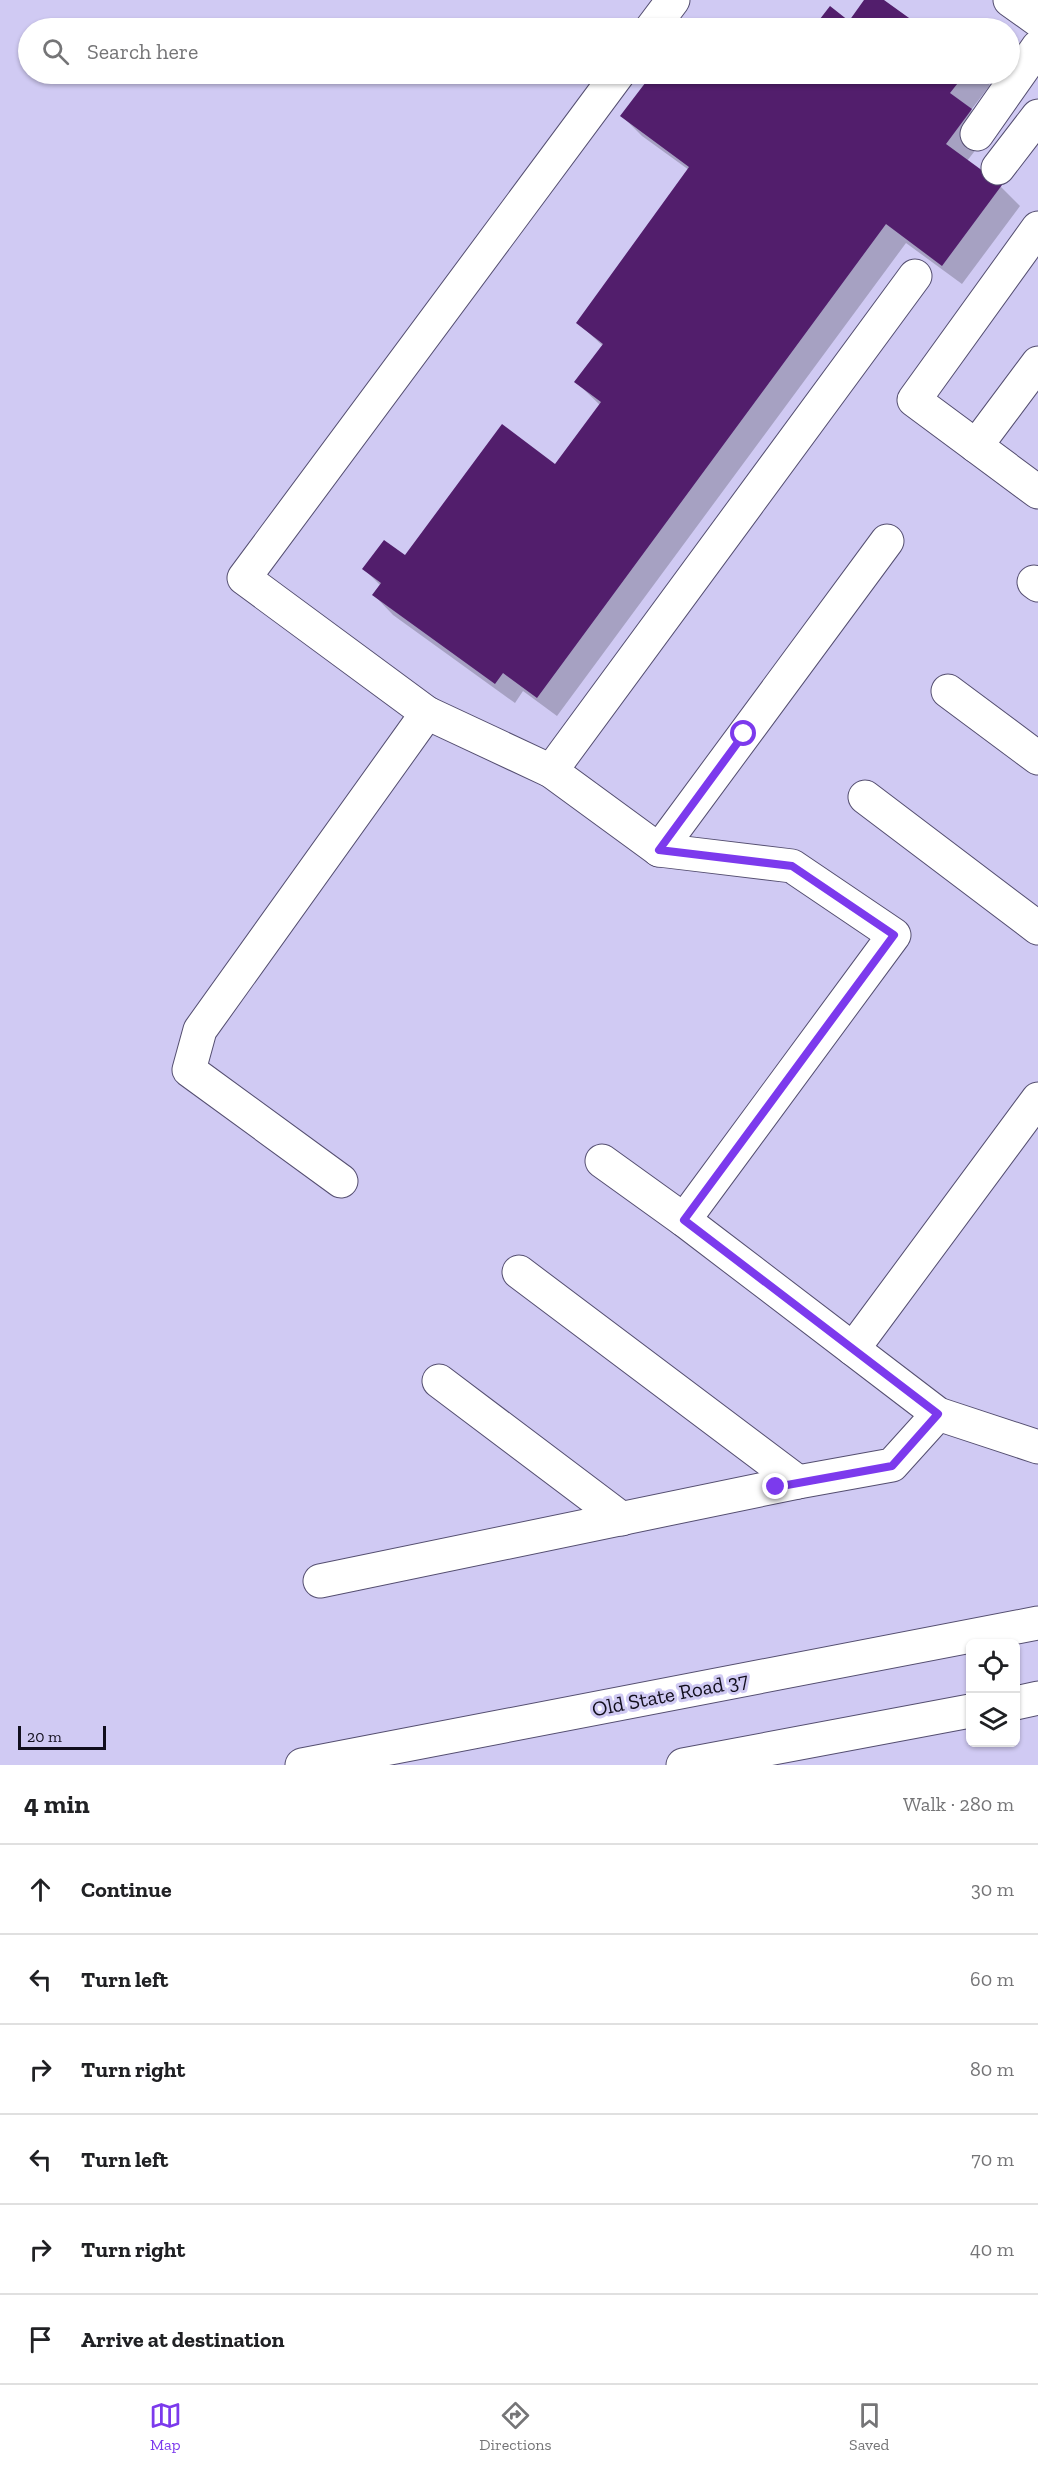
<!DOCTYPE html>
<meta charset="utf-8">
<style>
:root{--surface:#fff;--page:#f2f2f2;--text:#202124;--muted:#757577;--line:#e0e0e0;--accent:#7c3aed}
body{margin:0;font-family:"Zilla Slab",serif;background:var(--page);color:var(--text)}
.controls{position:absolute;right:18px;bottom:18px;display:grid;overflow:hidden;border-radius:9px;box-shadow:0 2px 4px #0004}
.controls button{width:54px;height:54px;display:grid;place-items:center;padding:0;border:0;border-bottom:2px solid var(--line);background:var(--surface);color:var(--text);font:30px sans-serif}
.scale{position:absolute;left:18px;bottom:15px;width:88px;box-sizing:border-box;padding-left:6px;border:3px solid #110e1c;border-top:0;font-size:16px;line-height:21px;white-space:nowrap;color:#110e1c;-webkit-text-stroke:4px #d0caf3;paint-order:stroke}
.stop{position:absolute;width:18px;height:18px;margin:-14px;border:4px solid #7c3aed;border-radius:50%;background:#fff}
.stop.end{background:#7c3aed;border-color:#fff;box-shadow:0 2px 6px #0008}
.list{margin:0;padding:0;list-style:none}
h2{display:flex;justify-content:space-between;align-items:center;height:78px;margin:0;padding:0 24px;font-size:26px}
h2 small{font-size:20px;font-weight:400;color:var(--muted)}
.list li{display:grid;grid-template-columns:39px 1fr auto;gap:18px;align-items:center;box-sizing:border-box;height:90px;padding:0 24px;border-top:2px solid var(--line)}
.list b{display:block;font-size:22px;white-space:nowrap}
.list em{font-size:20px;font-style:normal;color:var(--muted)}
.icon{flex:none;width:33px;height:33px;fill:none;stroke:currentColor;stroke-width:2;stroke-linecap:round;stroke-linejoin:round}
.map{position:relative;flex:none;width:1038px;height:1765px;overflow:hidden}
.search{position:absolute;background:var(--surface);box-shadow:0 2px 4px #0004;left:18px;right:18px;top:18px;height:66px;display:flex;align-items:center;gap:15px;box-sizing:border-box;padding:0 21px;border-radius:33px;color:var(--muted);font-size:22px}
.sheet{height:618px;background:var(--surface)}
nav{display:flex;justify-content:space-around;align-items:center;box-sizing:border-box;height:84px;border-top:2px solid var(--line);background:var(--surface);font-size:16px;color:var(--muted)}
nav a{display:grid;justify-items:center;gap:3px}
nav .on{color:var(--accent)}
.map>svg:first-child{display:block}
.shadow{fill:#0003}
.building{fill:#521e6c}
.lines{fill:none;stroke-linecap:round;stroke-linejoin:round}
.minor-casing{stroke:#544e70;stroke-width:35}
.major-casing{stroke:#544e70;stroke-width:35}
.minor{stroke:#fff;stroke-width:33}
.major{stroke:#fff;stroke-width:33}
.route{stroke:#7c3aed;stroke-width:8}
.labels{text-anchor:middle;dominant-baseline:central;stroke-width:6;stroke-linejoin:round;paint-order:stroke}
.street-label{font-size:21px;fill:#110e1c;stroke:#d0caf3}
</style>
<div class="map">
<svg width="1038" height="1765" viewBox="0 0 1038 1765">
<rect width="100%" height="100%" fill="#d0caf3"/>
<g class="shadow">
<path d="M866,0H882L921,28H815L830,8L849,23Z"/>
<path d="M654,74H702L718,85L727,74H979L990,85L971,110L991,130L967,161L1001,187L1020,206L962,284L906,243L557,716L523,691L515,703L393,615L374,595L381,586L364,569L405,557L555,466L600,405L576,382L603,346L578,323L689,170L642,136L622,116Z"/>
</g>
<g class="building">
<path d="M864,0H884L923,28H813L830,6L849,21Z"/>
<path d="M652,74H705L718,83L725,74H965L950,93L972,109L946,144L1002,185L942,266L886,224L537,698L503,673L495,684L372,595L381,583L362,569L384,540L405,555L502,424L555,464L601,402L574,382L603,344L576,323L689,167L620,116Z"/>
</g>
<g class="lines">
<g class="minor-casing">
<g id="minor">
<path d="M1010,0L1038,20"/>
<path d="M652,28L673,0"/>
<path d="M618,74L244,578L427,713L551,771L659,850L887,541"/>
<path d="M977,134L1038,47"/>
<path d="M998,168L1038,116"/>
<path d="M1038,228L914,400L1038,492"/>
<path d="M976,446L1038,363"/>
<path d="M1034,582L1038,585"/>
<path d="M948,691L1038,758"/>
<path d="M551,771L915,276"/>
<path d="M865,797L1038,928"/>
<path d="M659,850L792,866L894,935L684,1220"/>
<path d="M602,1161L684,1220L938,1414L1038,1447"/>
<path d="M341,1181L189,1070L200,1030L427,713"/>
<path d="M519,1272L798,1482"/>
<path d="M853,1349L1038,1099"/>
<path d="M439,1381L622,1519"/>
<path d="M320,1581L798,1482L892,1465L938,1414"/>
</g>
</g>
<g class="major-casing">
<g id="major">
<path d="M1016,1703L1038,1698"/>
<path d="M302,1765L1038,1623"/>
<path d="M683,1765L970,1711"/>
</g>
</g>
<use href="#minor" class="minor"/>
<use href="#major" class="major"/>
</g>
<g class="lines">
<path class="route" d="M744,734L659,850L792,866L894,935L684,1220L938,1414L892,1466L776,1487"/>
</g>
<g class="labels">
<g class="street-label">
<text transform="translate(670 1694) rotate(-11)">Old State Road 37</text>
</g>
</g>
</svg>
<div class="controls">
<button><svg class="icon" aria-label="locate" viewBox="0 0 24 24"><circle cx="12" cy="12" r="6"/><path d="M12 2v4M12 18v4M2 12h4M18 12h4"/></svg></button>
<button><svg class="icon" aria-label="layers" viewBox="0 0 24 24"><path d="M12 4l9 5-9 5-9-5zM3 14l9 5 9-5"/></svg></button>
</div>
<div class="scale">20 m</div>
<div class="stop" style="left:744px;top:734px"></div>
<div class="stop end" style="left:776px;top:1487px"></div>
<div class="search"><svg class="icon" aria-label="search" viewBox="0 0 24 24"><circle cx="10" cy="10" r="6"/><path d="M15 15l6 6"/></svg>Search here</div>
</div>
<section class="sheet">
<h2>4 min<small>Walk · 280 m</small></h2>
<ul class="list">
<li><svg class="icon" aria-label="ahead" viewBox="0 0 24 24"><path d="M12 20V5M6 11l6-6 6 6"/></svg><div><b>Continue</b></div><em>30 m</em></li>
<li><svg class="icon" aria-label="left" viewBox="0 0 24 24"><path d="M17 20v-9H6M10 6l-5 5 5 5"/></svg><div><b>Turn left</b></div><em>60 m</em></li>
<li><svg class="icon" aria-label="right" viewBox="0 0 24 24"><path d="M7 20v-9h11M14 6l5 5-5 5"/></svg><div><b>Turn right</b></div><em>80 m</em></li>
<li><svg class="icon" aria-label="left" viewBox="0 0 24 24"><path d="M17 20v-9H6M10 6l-5 5 5 5"/></svg><div><b>Turn left</b></div><em>70 m</em></li>
<li><svg class="icon" aria-label="right" viewBox="0 0 24 24"><path d="M7 20v-9h11M14 6l5 5-5 5"/></svg><div><b>Turn right</b></div><em>40 m</em></li>
<li><svg class="icon" aria-label="arrive" viewBox="0 0 24 24"><path d="M6 21V4h12l-3 4 3 4H6"/></svg><div><b>Arrive at destination</b></div></li>
</ul>
</section>
<nav>
<a class="on"><svg class="icon" aria-label="map" viewBox="0 0 24 24"><path d="M3 6l6-2 6 2 6-2v14l-6 2-6-2-6 2zM9 4v14M15 6v14"/></svg>Map</a>
<a><svg class="icon" aria-label="directions" viewBox="0 0 24 24"><path d="M12 3l9 9-9 9-9-9zM9 14v-3h6M13 9l2 2-2 2"/></svg>Directions</a>
<a><svg class="icon" aria-label="saved" viewBox="0 0 24 24"><path d="M7 4h10v16l-5-4-5 4z"/></svg>Saved</a>
</nav>
